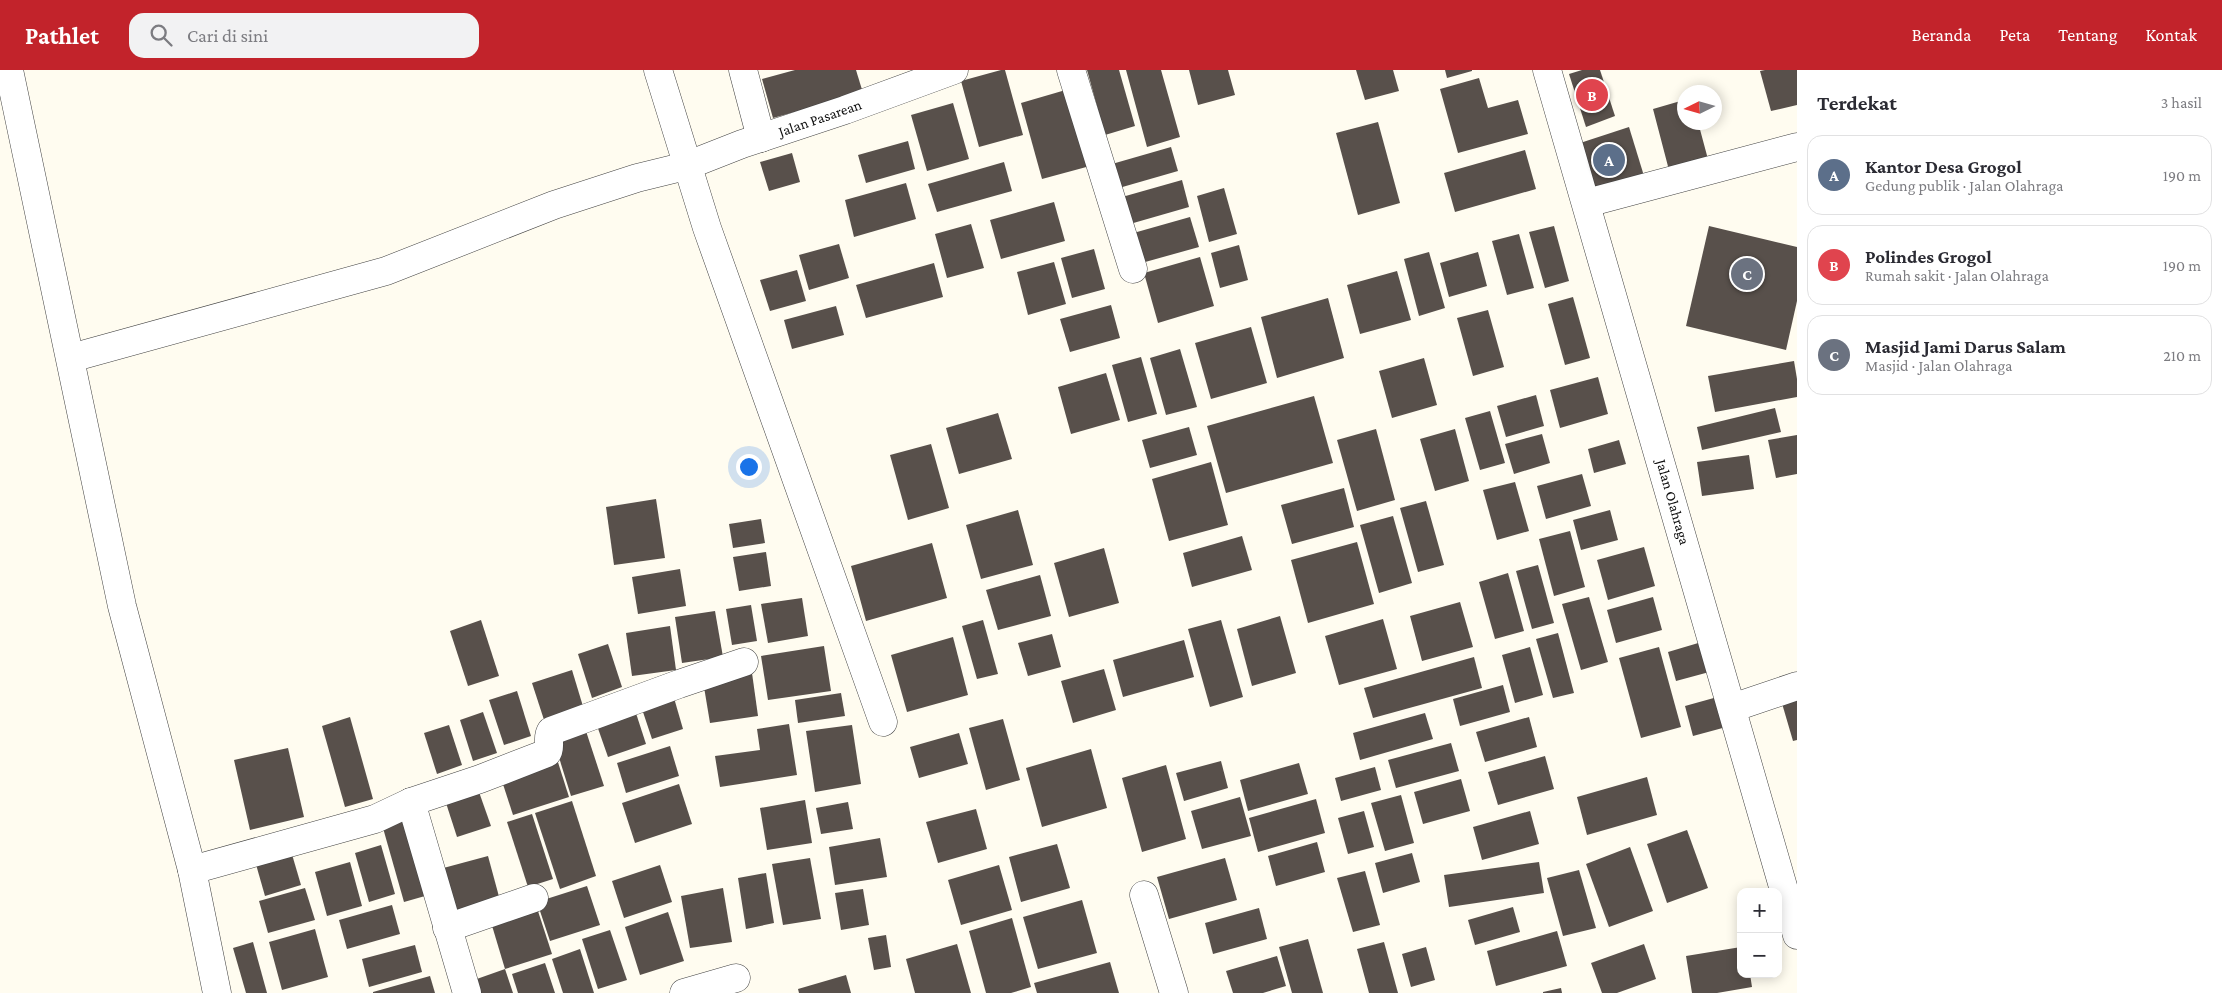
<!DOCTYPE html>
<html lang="id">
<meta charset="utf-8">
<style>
:root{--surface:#fff;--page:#f2f2f3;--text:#2b2b33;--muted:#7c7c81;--line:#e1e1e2;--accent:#c2232b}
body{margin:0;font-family:"Crimson Pro",serif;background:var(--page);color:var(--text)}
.controls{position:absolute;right:15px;bottom:15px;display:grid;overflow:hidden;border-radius:10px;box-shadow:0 2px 12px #0003}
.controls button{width:45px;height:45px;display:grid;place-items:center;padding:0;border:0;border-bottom:1px solid var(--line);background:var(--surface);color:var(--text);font:25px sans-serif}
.compass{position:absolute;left:1677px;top:15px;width:45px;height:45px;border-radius:50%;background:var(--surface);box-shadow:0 2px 12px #0003;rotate:265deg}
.you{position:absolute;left:748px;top:396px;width:18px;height:18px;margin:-12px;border:4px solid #fff;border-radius:50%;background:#1a73e8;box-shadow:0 0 0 8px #1a73e833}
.badge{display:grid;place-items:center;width:32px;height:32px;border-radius:50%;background:var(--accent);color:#fff;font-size:16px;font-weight:700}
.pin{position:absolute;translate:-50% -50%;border:2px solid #fff;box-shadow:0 1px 5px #0006}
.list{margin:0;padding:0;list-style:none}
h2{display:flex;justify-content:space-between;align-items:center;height:65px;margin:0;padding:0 20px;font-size:21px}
h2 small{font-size:16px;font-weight:400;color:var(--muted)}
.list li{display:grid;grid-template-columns:32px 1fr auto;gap:15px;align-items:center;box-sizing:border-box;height:80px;margin:0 10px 10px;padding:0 10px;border:1px solid var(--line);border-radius:15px}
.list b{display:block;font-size:19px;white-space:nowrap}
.list p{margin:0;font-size:16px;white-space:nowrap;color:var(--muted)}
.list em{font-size:16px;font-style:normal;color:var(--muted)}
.icon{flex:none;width:28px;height:28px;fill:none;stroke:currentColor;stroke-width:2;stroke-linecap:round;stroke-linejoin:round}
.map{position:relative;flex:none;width:1797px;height:923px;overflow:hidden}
header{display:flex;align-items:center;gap:30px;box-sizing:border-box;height:70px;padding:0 25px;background:var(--accent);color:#fff}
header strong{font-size:24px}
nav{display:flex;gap:28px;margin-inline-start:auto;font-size:18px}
.search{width:350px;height:45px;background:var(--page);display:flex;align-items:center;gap:12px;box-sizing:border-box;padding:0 18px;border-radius:15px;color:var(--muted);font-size:19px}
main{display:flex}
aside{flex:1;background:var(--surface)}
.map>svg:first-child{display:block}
.building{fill:#58504b}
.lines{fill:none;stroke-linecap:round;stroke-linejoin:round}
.minor-casing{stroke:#424242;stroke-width:29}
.minor{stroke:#fff;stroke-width:28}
.labels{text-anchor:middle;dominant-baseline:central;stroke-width:5;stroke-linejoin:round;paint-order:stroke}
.street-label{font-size:15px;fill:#0f0f0f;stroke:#fff}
</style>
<header>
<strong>Pathlet</strong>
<div class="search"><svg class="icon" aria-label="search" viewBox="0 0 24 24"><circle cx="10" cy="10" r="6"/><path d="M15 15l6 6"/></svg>Cari di sini</div>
<nav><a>Beranda</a><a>Peta</a><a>Tentang</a><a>Kontak</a></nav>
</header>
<main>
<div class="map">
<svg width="1797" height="923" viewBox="0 0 1797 923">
<rect width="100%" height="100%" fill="#fffcf0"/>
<g class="building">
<path d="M795,0H856L863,23L773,48L762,9Z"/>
<path d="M1001,0H1005L1023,65L979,77L961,11Z"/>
<path d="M1087,0H1119L1135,56L1105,65Z"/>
<path d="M1126,0H1161L1180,67L1147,77Z"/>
<path d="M1189,0H1228L1235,25L1198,35Z"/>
<path d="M1356,0H1393L1399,21L1365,30Z"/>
<path d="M1445,0H1472V1L1447,8Z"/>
<path d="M1582,0H1600L1615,46L1586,57L1569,4Z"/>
<path d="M1765,0H1797V35L1771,41L1760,1Z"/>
<path d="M1479,8L1488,38L1518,30L1528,64L1458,83L1440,19Z"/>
<path d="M1069,19L1090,96L1042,109L1021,33Z"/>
<path d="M1684,30V52H1698L1709,93L1670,104L1653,39Z"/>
<path d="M953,33L969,89L927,101L911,45Z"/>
<path d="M1378,52L1400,133L1358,145L1336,63Z"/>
<path d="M1629,57L1644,106L1590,124L1574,75Z"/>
<path d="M908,71L915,99L866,113L858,85Z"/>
<path d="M1171,77L1178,101L1112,120L1105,96Z"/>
<path d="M1525,80L1536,119L1455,142L1444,103Z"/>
<path d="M792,83L800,112L769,121L760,92Z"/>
<path d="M1004,92L1012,121L937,142L928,114Z"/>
<path d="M1182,110L1189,137L1123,156L1115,129Z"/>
<path d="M906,113L916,149L854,167L845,130Z"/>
<path d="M1224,118L1237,164L1209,172L1197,126Z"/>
<path d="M1054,132L1065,171L1001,189L990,150Z"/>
<path d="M1190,147L1199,177L1138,194L1130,164Z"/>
<path d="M971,154L984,198L947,208L935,164Z"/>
<path d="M1554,156L1569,211L1545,218L1529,162Z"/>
<path d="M1709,156L1797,177V231L1786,280L1686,256Z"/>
<path d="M1519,164L1534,218L1507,225L1492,171Z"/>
<path d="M839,174L849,208L809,220L799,185Z"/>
<path d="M1239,175L1248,210L1220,218L1211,183Z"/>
<path d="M1094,179L1105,219L1072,228L1061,188Z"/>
<path d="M1429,182L1445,238L1419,246L1404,189Z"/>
<path d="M1478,182L1487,216L1449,227L1440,193Z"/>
<path d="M1200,187L1214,236L1158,253L1144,203Z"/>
<path d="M1054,192L1066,234L1028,245L1017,202Z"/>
<path d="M934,193L943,227L866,248L856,215Z"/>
<path d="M797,200L806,231L770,241L760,210Z"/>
<path d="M1397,201L1411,250L1360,264L1347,215Z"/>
<path d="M1573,227L1590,288L1565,295L1548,234Z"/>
<path d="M1328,228L1344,288L1277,308L1261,247Z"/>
<path d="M1111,235L1120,268L1070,282L1060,249Z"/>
<path d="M836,236L844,265L792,279L784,250Z"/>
<path d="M1488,240L1504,297L1473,306L1457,248Z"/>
<path d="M1251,257L1267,313L1211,329L1195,273Z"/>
<path d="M1180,279L1197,337L1166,345L1150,288Z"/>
<path d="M1141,287L1157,344L1128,352L1112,295Z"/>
<path d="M1424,288L1437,335L1392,348L1379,301Z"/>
<path d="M1794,291L1797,309V327L1715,342L1708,306Z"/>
<path d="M1106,303L1120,350L1071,364L1058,317Z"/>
<path d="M1598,307L1608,344L1560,358L1550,320Z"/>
<path d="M1536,325L1544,356L1506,367L1497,336Z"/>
<path d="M1314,326L1333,393L1226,423L1207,356Z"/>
<path d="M1775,338L1781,362L1702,380L1697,357Z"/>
<path d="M1490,341L1505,393L1480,400L1465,348Z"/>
<path d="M998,343L1012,389L959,404L946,358Z"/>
<path d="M1189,357L1197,385L1150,398L1142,370Z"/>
<path d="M1376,359L1395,430L1357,441L1337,370Z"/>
<path d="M1455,359L1469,411L1435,421L1420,369Z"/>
<path d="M1542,364L1550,393L1514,404L1505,374Z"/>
<path d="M1797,365V404L1776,408L1768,370Z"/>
<path d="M1619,370L1626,394L1594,403L1588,379Z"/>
<path d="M931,374L949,438L908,450L890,385Z"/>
<path d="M1749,385L1754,419L1702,426L1697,392Z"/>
<path d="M1211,392L1228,455L1169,471L1152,409Z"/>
<path d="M1582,404L1591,436L1546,449L1537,416Z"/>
<path d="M1515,412L1529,461L1497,470L1483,420Z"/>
<path d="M1344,418L1354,457L1292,474L1281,435Z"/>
<path d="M656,429L665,488L614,495L606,437Z"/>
<path d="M1426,431L1444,495L1418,502L1400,438Z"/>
<path d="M1018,440L1033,495L981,509L966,455Z"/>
<path d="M1610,440L1618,470L1581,480L1573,450Z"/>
<path d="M1393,446L1412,513L1379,523L1360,455Z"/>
<path d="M761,449L765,473L733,478L729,454Z"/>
<path d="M1570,461L1585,517L1554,526L1539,469Z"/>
<path d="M1242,466L1252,500L1192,517L1183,483Z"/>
<path d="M1357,472L1374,534L1308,553L1291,490Z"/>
<path d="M932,473L947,528L866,551L851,496Z"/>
<path d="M1644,477L1655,516L1608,530L1597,490Z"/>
<path d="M1104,478L1119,533L1069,547L1054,493Z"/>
<path d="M766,482L771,516L739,521L733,487Z"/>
<path d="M1538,495L1554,553L1532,559L1516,501Z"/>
<path d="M680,499L686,536L638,544L632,507Z"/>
<path d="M1508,503L1524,561L1495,569L1479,512Z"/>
<path d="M1040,505L1051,546L998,560L986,520Z"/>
<path d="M1589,527L1608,592L1581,600L1562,534Z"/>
<path d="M1653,527L1662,560L1616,573L1607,540Z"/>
<path d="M802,528L808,566L768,573L761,534Z"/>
<path d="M1460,532L1473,577L1422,591L1410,546Z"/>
<path d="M751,535L757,571L732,575L726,539Z"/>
<path d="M715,541L723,587L682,593L675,547Z"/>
<path d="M1280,546L1296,603L1252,616L1237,559Z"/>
<path d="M1383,549L1397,599L1339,615L1325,566Z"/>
<path d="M481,550L499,606L468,616L450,561Z"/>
<path d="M983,550L998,604L977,609L962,556Z"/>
<path d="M1221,550L1243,627L1210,637L1188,559Z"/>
<path d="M670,556L676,600L632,606L626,563Z"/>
<path d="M1558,563L1574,623L1553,628L1536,569Z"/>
<path d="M1052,564L1061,597L1028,606L1018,573Z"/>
<path d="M953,567L968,625L907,642L891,585Z"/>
<path d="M1184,570L1194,607L1123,627L1113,590Z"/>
<path d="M1705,571L1713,601L1676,611L1668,582Z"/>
<path d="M608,574L622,617L592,628L578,584Z"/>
<path d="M824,576L831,621L768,630L761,586Z"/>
<path d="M1530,577L1543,625L1515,633L1502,585Z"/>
<path d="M1659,577L1681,657L1641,668L1619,588Z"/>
<path d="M1474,587L1482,618L1373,648L1364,618Z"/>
<path d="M1104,599L1116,640L1073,653L1061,611Z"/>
<path d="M572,600L585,643L546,656L532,613Z"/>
<path d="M752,603L758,646L710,653L703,611Z"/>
<path d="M1503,615L1510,642L1460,656L1453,629Z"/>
<path d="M517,621L531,666L504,675L489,630Z"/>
<path d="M841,623L845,646L798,653L795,630Z"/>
<path d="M1797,625V670L1793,671L1781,630Z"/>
<path d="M1721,626L1730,656L1693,666L1685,636Z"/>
<path d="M674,628L683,659L652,669L642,639Z"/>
<path d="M633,634L646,674L608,687L594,647Z"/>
<path d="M483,642L497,683L473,691L460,650Z"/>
<path d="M1425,643L1433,669L1360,690L1353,663Z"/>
<path d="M350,647L373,729L345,737L322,656Z"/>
<path d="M1529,647L1537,677L1485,692L1476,662Z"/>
<path d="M1003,649L1020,710L986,720L969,658Z"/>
<path d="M789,654L797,705L720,717L715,686L760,680L757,659Z"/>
<path d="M449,655L462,695L437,704L424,663Z"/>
<path d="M584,655L604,716L571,726L552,665Z"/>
<path d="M852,655L861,714L815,722L806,661Z"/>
<path d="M959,663L968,694L919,708L910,677Z"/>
<path d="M1451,673L1459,701L1396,718L1388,690Z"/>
<path d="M670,676L679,706L626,723L617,693Z"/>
<path d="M288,678L304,747L250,760L234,690Z"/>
<path d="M1091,679L1107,738L1042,757L1026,698Z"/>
<path d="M556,686L569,727L513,745L500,705Z"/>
<path d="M1545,686L1554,719L1498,735L1488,702Z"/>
<path d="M1221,691L1228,718L1184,731L1176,703Z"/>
<path d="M1299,693L1308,724L1248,741L1240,710Z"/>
<path d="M1166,695L1186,769L1142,782L1122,708Z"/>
<path d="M1375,697L1381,720L1341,731L1335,708Z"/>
<path d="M1647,707L1657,745L1587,765L1577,727Z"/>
<path d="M1461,709L1470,741L1423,754L1414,722Z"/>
<path d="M679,714L692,754L635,773L622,733Z"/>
<path d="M479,722L491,756L457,767L446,733Z"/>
<path d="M1401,725L1414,773L1385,781L1371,733Z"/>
<path d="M1240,727L1251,766L1202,779L1191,741Z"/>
<path d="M1316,729L1325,763L1258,782L1249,748Z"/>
<path d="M805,730L812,773L767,780L760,738Z"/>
<path d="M572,731L596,806L560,819L535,743Z"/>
<path d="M848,732L853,759L821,764L816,738Z"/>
<path d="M976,739L987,779L938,793L926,752Z"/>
<path d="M1364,741L1374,777L1348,784L1338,748Z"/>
<path d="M1530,741L1539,774L1482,790L1473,757Z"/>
<path d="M409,743L432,824L404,832L381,751Z"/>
<path d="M532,744L553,809L528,817L507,752Z"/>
<path d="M1687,760L1708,818L1667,833L1647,774Z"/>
<path d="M880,768L887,807L835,815L829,777Z"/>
<path d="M1317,772L1325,802L1276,816L1268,786Z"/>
<path d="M1057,774L1070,818L1021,832L1009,787Z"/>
<path d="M381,775L395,824L369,832L355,783Z"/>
<path d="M1630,777L1653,841L1609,857L1586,794Z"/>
<path d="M291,781L301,815L265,826L255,791Z"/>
<path d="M1412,783L1420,812L1383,823L1375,793Z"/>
<path d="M488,786L501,834L449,849L436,800Z"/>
<path d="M810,788L821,849L783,855L772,794Z"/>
<path d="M1225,788L1237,830L1169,849L1157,807Z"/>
<path d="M350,792L362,836L327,846L315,802Z"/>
<path d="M1539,792L1544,823L1449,837L1444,805Z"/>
<path d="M660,795L672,832L624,848L612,811Z"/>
<path d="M999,795L1012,840L961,855L948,810Z"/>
<path d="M1579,800L1596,858L1563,866L1547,808Z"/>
<path d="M1365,801L1380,855L1353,862L1337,808Z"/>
<path d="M766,803L774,853L746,859L738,808Z"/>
<path d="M587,816L600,855L550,871L537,832Z"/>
<path d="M305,818L315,850L268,863L259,831Z"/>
<path d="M723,818L732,872L690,878L681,826Z"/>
<path d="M863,819L869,855L841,860L835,823Z"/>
<path d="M1082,830L1097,883L1038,899L1023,847Z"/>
<path d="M392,835L400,864L347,879L339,850Z"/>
<path d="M536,835L552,884L505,899L490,849Z"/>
<path d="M1513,837L1520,862L1475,875L1468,850Z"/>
<path d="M1259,838L1267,869L1213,884L1205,853Z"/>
<path d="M668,842L684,891L640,905L625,857Z"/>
<path d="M1012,848L1031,917L1011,923H986L969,861Z"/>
<path d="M315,859L328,907L282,920L269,872Z"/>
<path d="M610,860L627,910L598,919L582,869Z"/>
<path d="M1557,861L1567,896L1496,916L1487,881Z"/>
<path d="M886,865L891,897L874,900L868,868Z"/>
<path d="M1308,869L1323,923H1292L1279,877Z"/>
<path d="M253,872L267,923H246L233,878Z"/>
<path d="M1384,872L1398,923H1369L1357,879Z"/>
<path d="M957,874L971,923H915L906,889Z"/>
<path d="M1644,874L1656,909L1617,923H1602L1591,893Z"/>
<path d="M415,875L422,902L369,917L362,889Z"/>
<path d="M1426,877L1435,910L1411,917L1402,884Z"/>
<path d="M1741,877V904H1750L1752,917L1717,923H1692L1686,886Z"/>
<path d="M580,879L594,923H563L552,889Z"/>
<path d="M1277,886L1286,916L1263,923H1233L1226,901Z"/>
<path d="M1110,892L1119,923H1037L1034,913Z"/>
<path d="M545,893L555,923H518L512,904Z"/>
<path d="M505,899L513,923H478L474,910Z"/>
<path d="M846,905L851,923H799L798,919Z"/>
<path d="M430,906L435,923H373V922Z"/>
<path d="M1561,918L1562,923H1543V922Z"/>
</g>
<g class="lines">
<g class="minor-casing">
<g id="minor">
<path d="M9,0L122,536L192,800L217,923"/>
<path d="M658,0L707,158L883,652"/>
<path d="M743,0L761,68"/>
<path d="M1071,0L1133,199"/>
<path d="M1547,0L1797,865"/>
<path d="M1587,133L1797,77"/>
<path d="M71,288L386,201L554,135L637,108L686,96L742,74L845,40L954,0"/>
<path d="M1732,638L1797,616"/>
<path d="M411,732L467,923"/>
<path d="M192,800L375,749L411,732L480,709L547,683C552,677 546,668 551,661L679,614L744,592"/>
<path d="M1144,825L1174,923"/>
<path d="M447,858L534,828"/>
<path d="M684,923L736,908"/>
</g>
</g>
<use href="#minor" class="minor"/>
</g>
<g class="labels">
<g class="street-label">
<text transform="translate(820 48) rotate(-19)">Jalan Pasarean</text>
<text transform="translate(1673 432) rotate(74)">Jalan Olahraga</text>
</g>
</g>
</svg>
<div class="controls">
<button>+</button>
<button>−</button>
</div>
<svg class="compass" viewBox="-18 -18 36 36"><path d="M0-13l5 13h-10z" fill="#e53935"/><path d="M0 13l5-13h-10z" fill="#7c7c81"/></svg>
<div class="you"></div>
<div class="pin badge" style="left:1609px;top:90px;background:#5c6f8a">A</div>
<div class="pin badge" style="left:1592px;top:25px;background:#e0444e">B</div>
<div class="pin badge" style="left:1747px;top:204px;background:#6b7280">C</div>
</div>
<aside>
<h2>Terdekat<small>3 hasil</small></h2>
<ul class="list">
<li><span class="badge" style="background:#5c6f8a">A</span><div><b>Kantor Desa Grogol</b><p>Gedung publik · Jalan Olahraga</p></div><em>190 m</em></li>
<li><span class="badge" style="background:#e0444e">B</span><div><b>Polindes Grogol</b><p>Rumah sakit · Jalan Olahraga</p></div><em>190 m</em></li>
<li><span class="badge" style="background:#6b7280">C</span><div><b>Masjid Jami Darus Salam</b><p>Masjid · Jalan Olahraga</p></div><em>210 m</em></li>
</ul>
</aside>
</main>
